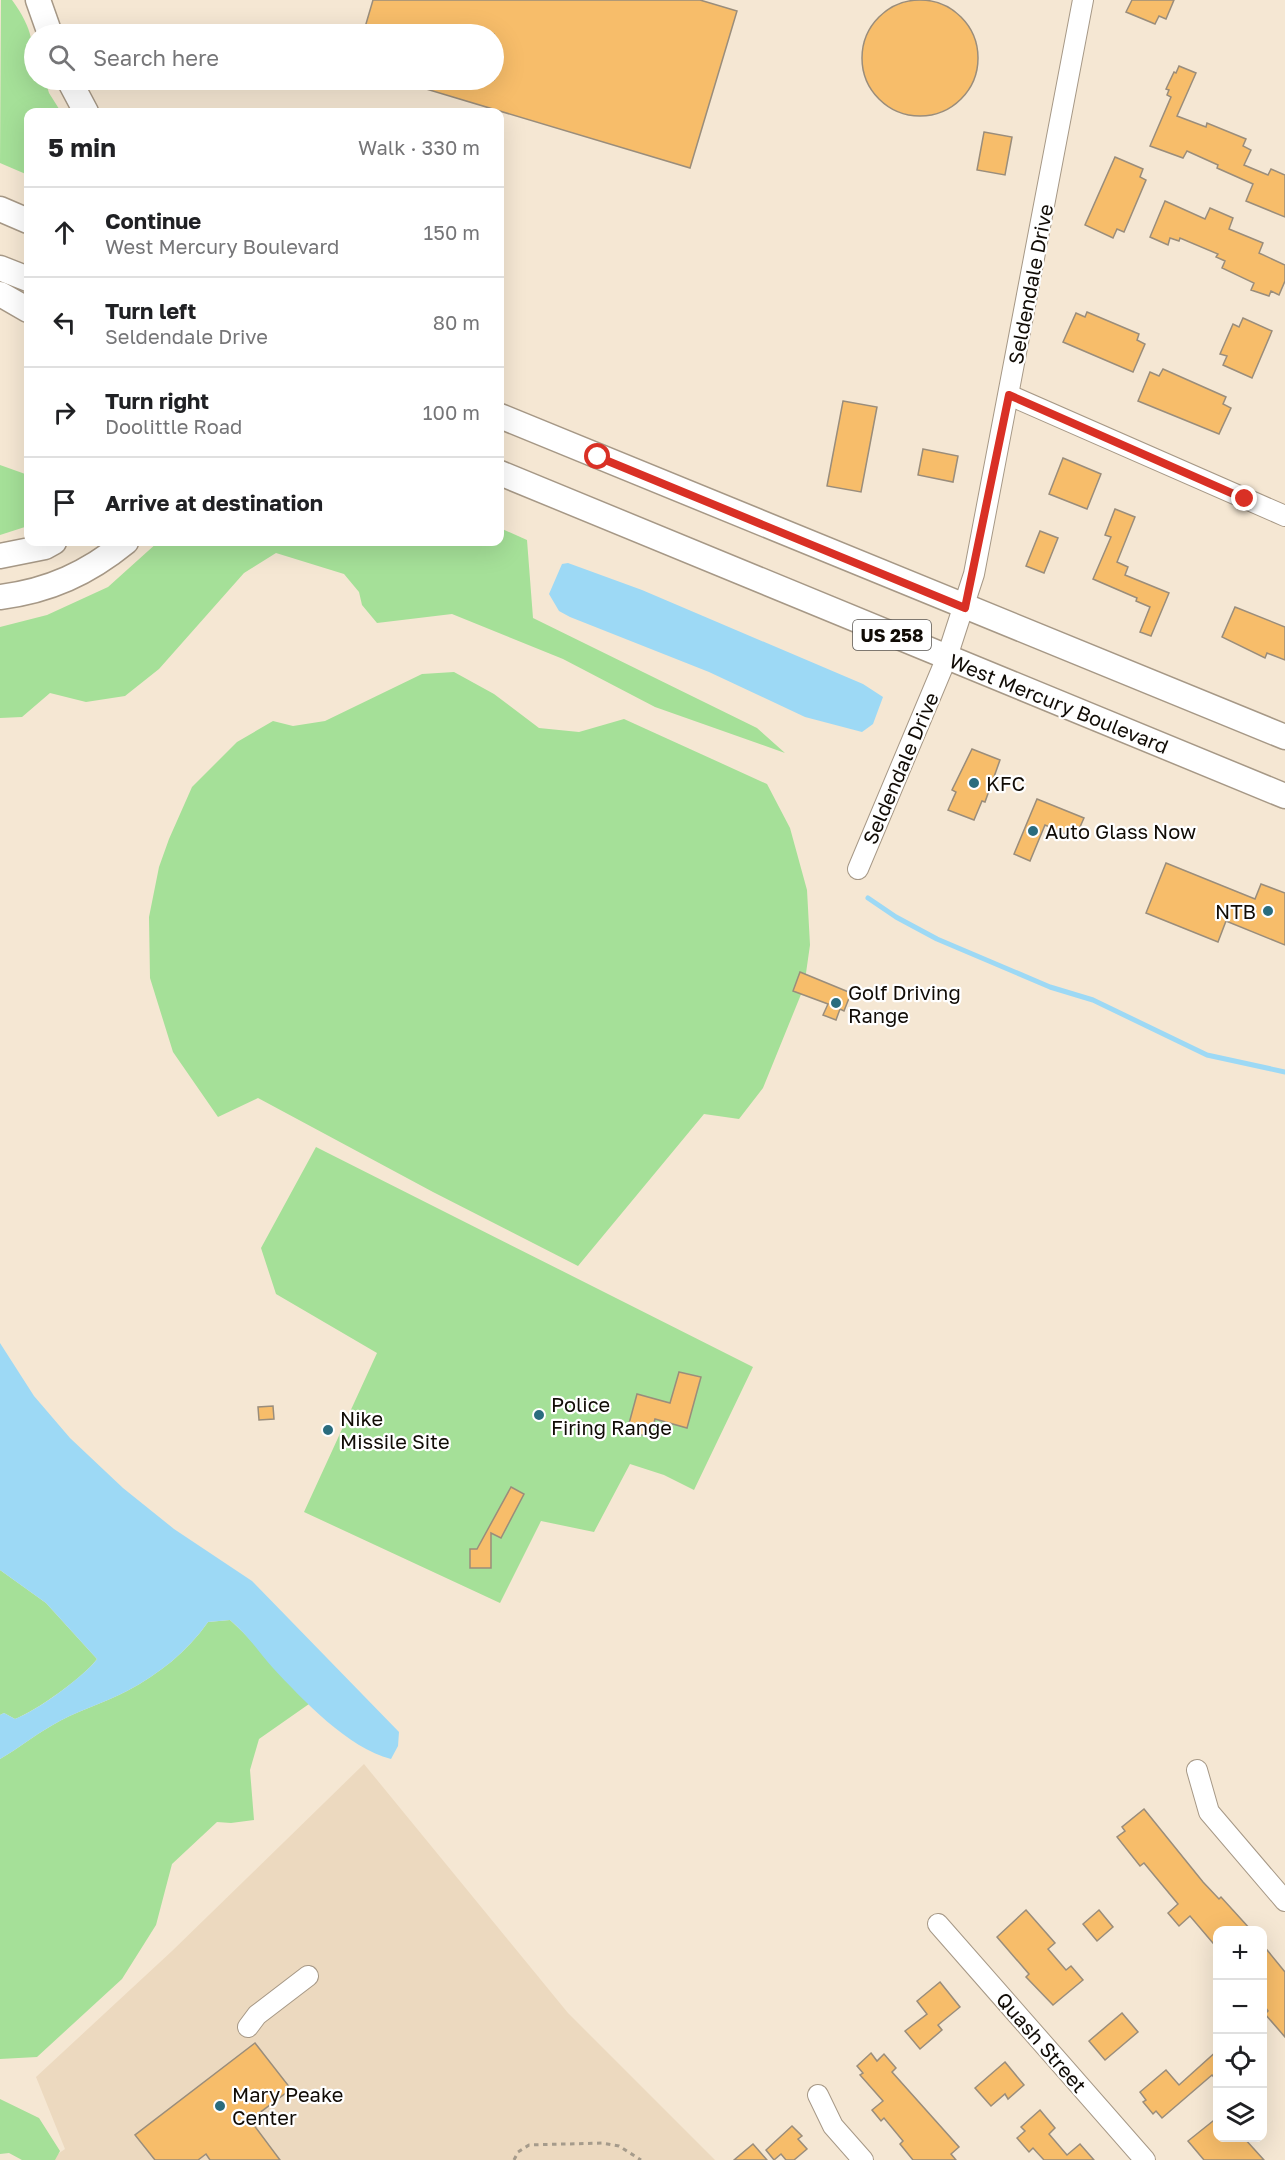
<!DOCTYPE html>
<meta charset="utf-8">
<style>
:root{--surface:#fff;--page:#f6f6f6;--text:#202124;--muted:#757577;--line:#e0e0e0}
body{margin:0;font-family:"Golos Text",sans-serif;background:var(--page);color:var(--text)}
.controls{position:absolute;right:18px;bottom:18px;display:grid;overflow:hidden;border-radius:12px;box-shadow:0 6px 24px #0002}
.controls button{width:54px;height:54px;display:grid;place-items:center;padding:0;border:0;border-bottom:2px solid var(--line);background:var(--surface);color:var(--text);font:30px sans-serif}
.stop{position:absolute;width:18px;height:18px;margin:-14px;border:4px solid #d93025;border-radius:50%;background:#fff}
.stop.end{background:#d93025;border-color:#fff;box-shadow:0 2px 6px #0008}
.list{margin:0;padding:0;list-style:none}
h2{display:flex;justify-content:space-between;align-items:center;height:78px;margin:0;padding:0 24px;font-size:26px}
h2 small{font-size:20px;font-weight:400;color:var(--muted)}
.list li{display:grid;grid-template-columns:39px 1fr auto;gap:18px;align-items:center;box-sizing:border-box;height:90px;padding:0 24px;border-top:2px solid var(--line)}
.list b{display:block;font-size:22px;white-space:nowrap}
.list p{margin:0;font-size:20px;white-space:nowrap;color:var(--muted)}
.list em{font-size:20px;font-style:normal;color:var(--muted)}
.icon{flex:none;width:33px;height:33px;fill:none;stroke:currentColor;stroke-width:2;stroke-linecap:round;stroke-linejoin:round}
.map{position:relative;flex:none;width:1285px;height:2160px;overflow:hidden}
.search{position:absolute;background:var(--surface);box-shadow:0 6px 24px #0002;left:24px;top:24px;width:480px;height:66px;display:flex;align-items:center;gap:15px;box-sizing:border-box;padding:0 21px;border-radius:33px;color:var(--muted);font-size:22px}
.panel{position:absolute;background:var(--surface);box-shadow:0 6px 24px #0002;left:24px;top:108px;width:480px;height:438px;border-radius:12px}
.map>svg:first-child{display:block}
.built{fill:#ecd9bf}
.green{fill:#a5e098}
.water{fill:#9dd9f5}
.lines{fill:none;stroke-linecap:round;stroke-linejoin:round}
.stream{stroke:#9dd9f5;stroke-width:5}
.building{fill:#f7bd6a;stroke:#9a8d7b;stroke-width:1.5}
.minor-casing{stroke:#a69886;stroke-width:22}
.major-casing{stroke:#a69886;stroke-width:27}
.path{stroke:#a59b8b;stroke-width:3;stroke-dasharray:4.5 4.5;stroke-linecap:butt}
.minor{stroke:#fff;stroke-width:20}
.major{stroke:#fff;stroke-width:24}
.route{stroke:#d93025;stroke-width:8}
.poi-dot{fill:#2a6c7e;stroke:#fff;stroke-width:2}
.labels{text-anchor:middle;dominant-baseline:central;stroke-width:4.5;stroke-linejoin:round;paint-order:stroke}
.shield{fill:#fff;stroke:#585551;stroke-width:1.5}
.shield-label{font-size:18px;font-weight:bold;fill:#110c06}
.street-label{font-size:20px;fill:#110c06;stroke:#fff}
.poi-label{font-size:20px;fill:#110c06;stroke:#fff;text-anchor:start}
</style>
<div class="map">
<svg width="1285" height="2160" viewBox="0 0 1285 2160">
<rect width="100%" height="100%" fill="#f5e7d3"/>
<path class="built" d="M364,1764L568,2013L715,2160H49L65,2149L36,2077L172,1951Z"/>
<g class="green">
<path d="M1,0H12C33,29 34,44 34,80H45L49,93L61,112H28V175L0,163Z"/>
<path d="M0,465L28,475V526L0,535Z"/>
<path d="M500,528L527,540L533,618L757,728L785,753L655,707L563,659L452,614L377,623L362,605L359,592L344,574L276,553L244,573L159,669L125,696L86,702L50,693L22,717L0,718V627L47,615L108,587L158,542H500Z"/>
<path d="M454,672L494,694L539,728L579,732L624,719L767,784L790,828L807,890L810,945L804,987L763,1088L739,1119L704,1114L578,1266L433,1192L258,1098L218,1117L173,1052L150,978L149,917L159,867L169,839L192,787L237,742L273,721L293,726L325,721L422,674Z"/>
<path d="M316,1147L753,1367L694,1490L664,1475L630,1464L594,1532L541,1521L500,1603L304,1512L377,1353L276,1294L261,1248Z"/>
<path d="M0,1570L46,1603L97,1659C84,1677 36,1711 15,1719L4,1713L0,1715Z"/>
<path d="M230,1620C258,1645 282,1677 309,1704L259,1739L250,1770L254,1820L231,1823L217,1822L172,1864L156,1925L122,1979L37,2057L0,2059V1759C18,1749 33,1736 51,1726C75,1711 103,1704 127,1691C159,1674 187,1652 208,1622Z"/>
<path d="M0,2099L39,2118L60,2151L55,2160H22L9,2153L0,2154Z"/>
</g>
<g class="water">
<path d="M568,563L642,590L863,684L883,697L873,724L862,732L805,717L709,672L570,617L559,611L549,594L562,564Z"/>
<path d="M0,1343L34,1396L70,1438L123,1488L174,1529L252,1581L399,1732L398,1746L391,1759C348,1748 303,1700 273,1668C258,1651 247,1634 230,1620L208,1622C187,1652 159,1674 127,1691C103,1704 75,1711 51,1726C33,1736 18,1749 0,1759V1715L4,1713L15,1719C35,1712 85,1676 97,1659L46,1603L0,1570Z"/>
</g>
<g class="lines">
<path class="stream" d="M868,898L896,917L937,939L1050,987L1093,1000L1207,1055L1285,1072"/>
</g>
<g class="building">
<path d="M373,0H700L737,11L690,168L406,83V80H494V34H363Z"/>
<path d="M1132,0H1174L1166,19L1159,16L1155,24L1126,12Z"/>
<circle cx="920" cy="58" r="58"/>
<path d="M1179,66L1196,73L1177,116L1206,127L1207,123L1246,139L1243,146L1251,150L1244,165L1268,175L1271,169L1285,175V217L1246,201L1253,184L1217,168L1218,165L1187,151L1183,158L1150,146L1171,97L1167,95L1169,90L1166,89L1174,72L1176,73Z"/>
<path d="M984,132L1012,137L1005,175L977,170Z"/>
<path d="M1115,157L1143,169L1140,177L1146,180L1124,232L1117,229L1113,238L1085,225Z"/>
<path d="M1165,201L1205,219L1210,208L1233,218L1229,229L1263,243L1259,253L1285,265V281L1279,295L1271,291L1269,296L1251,290L1254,283L1222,268L1225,261L1216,257L1218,254L1180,238L1179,241L1170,238L1168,245L1150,237Z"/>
<path d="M1087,312L1139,334L1137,340L1145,344L1133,372L1063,342L1076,313L1085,317Z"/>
<path d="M1243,318L1272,331L1252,378L1223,365L1227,356L1220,354L1233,324L1239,327Z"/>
<path d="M1163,369L1226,397L1223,404L1231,408L1219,434L1138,401L1150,372L1159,376Z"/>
<path d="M843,401L877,407L861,492L827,486Z"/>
<path d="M923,449L958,456L953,482L918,475Z"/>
<path d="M1063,458L1101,474L1087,509L1049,494Z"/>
<path d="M1115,509L1135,517L1117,562L1128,567L1125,575L1169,593L1151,636L1140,632L1150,607L1136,601L1137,598L1093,579L1111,537L1105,535Z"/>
<path d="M1040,531L1058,538L1044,573L1026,566Z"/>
<path d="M1235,607L1285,627V660L1267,653L1265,658L1222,637Z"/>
<path d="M972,749L1000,760L985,802L982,801L974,820L948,810L956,792L952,790Z"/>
<path d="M1037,799L1084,818L1075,838L1045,825L1030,861L1014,854Z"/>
<path d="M1166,863L1255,899L1261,884L1285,893V945L1226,921L1218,942L1146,913Z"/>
<path d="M800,972L851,993L844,1011L840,1009L836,1020L823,1015L828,1004L793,991Z"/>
<path d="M679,1372L701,1377L687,1428L655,1419L650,1437L627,1431L637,1394L670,1403Z"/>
<path d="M273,1406L274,1419L259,1420L258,1407Z"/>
<path d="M511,1487L524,1494L501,1538L491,1533V1568H470V1549H477Z"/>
<path d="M1144,1809L1203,1882L1219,1899L1221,1897L1251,1930H1218V1949L1190,1916L1179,1926L1168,1913L1178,1904L1144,1863L1140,1866L1117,1837L1125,1831L1122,1827Z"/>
<path d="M1026,1910L1055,1943L1048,1949L1066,1970L1071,1966L1083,1980L1053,2005L1026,1977L1029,1974L997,1937Z"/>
<path d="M1099,1910L1113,1927L1097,1941L1083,1924Z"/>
<path d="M1263,1945L1285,1972V2037L1265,2014L1268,2011L1263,2004Z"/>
<path d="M940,1982L960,2007L938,2025L942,2030L920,2049L905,2031L927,2014L917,2001Z"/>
<path d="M1122,2013L1138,2032L1105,2060L1089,2041Z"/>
<path d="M255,2043L291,2089L250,2120L280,2160H210L206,2154L198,2160H155L135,2135Z"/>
<path d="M1218,2050V2082L1212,2075L1162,2118L1156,2111L1153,2114L1143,2102L1146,2100L1140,2092L1166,2070L1179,2085Z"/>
<path d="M871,2053L877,2061L884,2054L896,2068L892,2072L959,2147L951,2154L956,2160H913L900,2144L903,2141L884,2118L881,2121L872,2110L883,2101L860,2075L863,2073L857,2066Z"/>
<path d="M1005,2062L1024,2085L1008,2099L1005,2094L991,2106L975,2088Z"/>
<path d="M1040,2110L1055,2128L1049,2134L1067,2155L1080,2144L1094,2160H1044L1033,2148L1029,2152L1017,2138L1025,2131L1021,2127Z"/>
<path d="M1218,2117V2138H1244L1264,2160H1204L1188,2141Z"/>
<path d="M792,2126L802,2136L798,2139L807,2149L794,2160H786L781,2154L774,2160L766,2150Z"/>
<path d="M753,2144L767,2160H734Z"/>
</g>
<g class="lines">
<g class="minor-casing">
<g id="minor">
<path d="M1009,395L1285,516"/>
<path d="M858,869L947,657L974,574L1083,0"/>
<path d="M1197,1770L1209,1812L1285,1901"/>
<path d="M938,1924L1145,2160"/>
<path d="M248,2027L257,2015L308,1976"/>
<path d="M818,2095L833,2126L863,2160"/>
</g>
</g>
<g class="major-casing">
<g id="major">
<path d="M38,0L50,34"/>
<path d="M69,80L86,112"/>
<path d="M0,209L28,221"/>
<path d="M0,268L28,279"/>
<path d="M0,294L28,310"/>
<path d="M500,416L1285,737"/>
<path d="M500,473L1285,796"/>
<path d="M0,556L45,547L54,542"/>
<path d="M0,597C49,591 88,573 126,542"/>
</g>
</g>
<path class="path" d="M514,2160L518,2152L529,2145L602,2143L619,2146L641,2160"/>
<use href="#minor" class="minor"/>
<use href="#major" class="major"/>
</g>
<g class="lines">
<path class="route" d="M598,457L965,608L1009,395L1245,499"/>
</g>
<g class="poi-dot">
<circle cx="974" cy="783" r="6"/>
<circle cx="1033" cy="831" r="6"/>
<circle cx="1268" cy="911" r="6"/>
<circle cx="836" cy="1003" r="6"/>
<circle cx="539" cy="1415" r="6"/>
<circle cx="328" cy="1430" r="6"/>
<circle cx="220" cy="2106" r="6"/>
</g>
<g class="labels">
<rect class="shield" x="853" y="620" width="78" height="30" rx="4.5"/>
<g class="shield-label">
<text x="892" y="635">US 258</text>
</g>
<g class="street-label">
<text transform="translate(1030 284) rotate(-79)">Seldendale Drive</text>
<text transform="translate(1059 703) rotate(22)">West Mercury Boulevard</text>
<text transform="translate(900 768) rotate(-67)">Seldendale Drive</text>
<text transform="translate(1042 2042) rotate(49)">Quash Street</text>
</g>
<g class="poi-label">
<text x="986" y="783">KFC</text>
<text x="1045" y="831">Auto Glass Now</text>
<text x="1256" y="911" text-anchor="end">NTB</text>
<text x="848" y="992">Golf Driving<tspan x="848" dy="23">Range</tspan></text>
<text x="551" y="1404">Police<tspan x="551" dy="23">Firing Range</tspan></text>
<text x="340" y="1418">Nike<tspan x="340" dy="23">Missile Site</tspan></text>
<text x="232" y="2094">Mary Peake<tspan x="232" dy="23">Center</tspan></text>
</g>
</g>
</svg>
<div class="controls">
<button>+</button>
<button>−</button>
<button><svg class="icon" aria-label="locate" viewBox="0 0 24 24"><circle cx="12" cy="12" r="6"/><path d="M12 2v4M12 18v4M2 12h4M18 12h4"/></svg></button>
<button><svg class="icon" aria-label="layers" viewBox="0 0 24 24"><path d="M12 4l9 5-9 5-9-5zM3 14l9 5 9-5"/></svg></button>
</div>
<div class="stop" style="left:598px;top:457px"></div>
<div class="stop end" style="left:1245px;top:499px"></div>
<div class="search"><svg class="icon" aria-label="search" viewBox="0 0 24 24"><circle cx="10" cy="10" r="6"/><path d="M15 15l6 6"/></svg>Search here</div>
<section class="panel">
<h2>5 min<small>Walk · 330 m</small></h2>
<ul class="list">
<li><svg class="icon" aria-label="ahead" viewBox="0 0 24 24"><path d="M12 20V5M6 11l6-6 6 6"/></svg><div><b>Continue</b><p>West Mercury Boulevard</p></div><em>150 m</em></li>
<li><svg class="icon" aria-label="left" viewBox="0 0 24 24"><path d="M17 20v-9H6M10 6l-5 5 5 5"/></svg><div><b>Turn left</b><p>Seldendale Drive</p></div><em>80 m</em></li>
<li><svg class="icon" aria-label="right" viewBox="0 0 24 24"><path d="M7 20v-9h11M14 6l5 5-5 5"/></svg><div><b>Turn right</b><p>Doolittle Road</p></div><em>100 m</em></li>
<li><svg class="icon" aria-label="arrive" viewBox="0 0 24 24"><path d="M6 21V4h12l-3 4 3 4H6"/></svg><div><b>Arrive at destination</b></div></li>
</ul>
</section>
</div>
